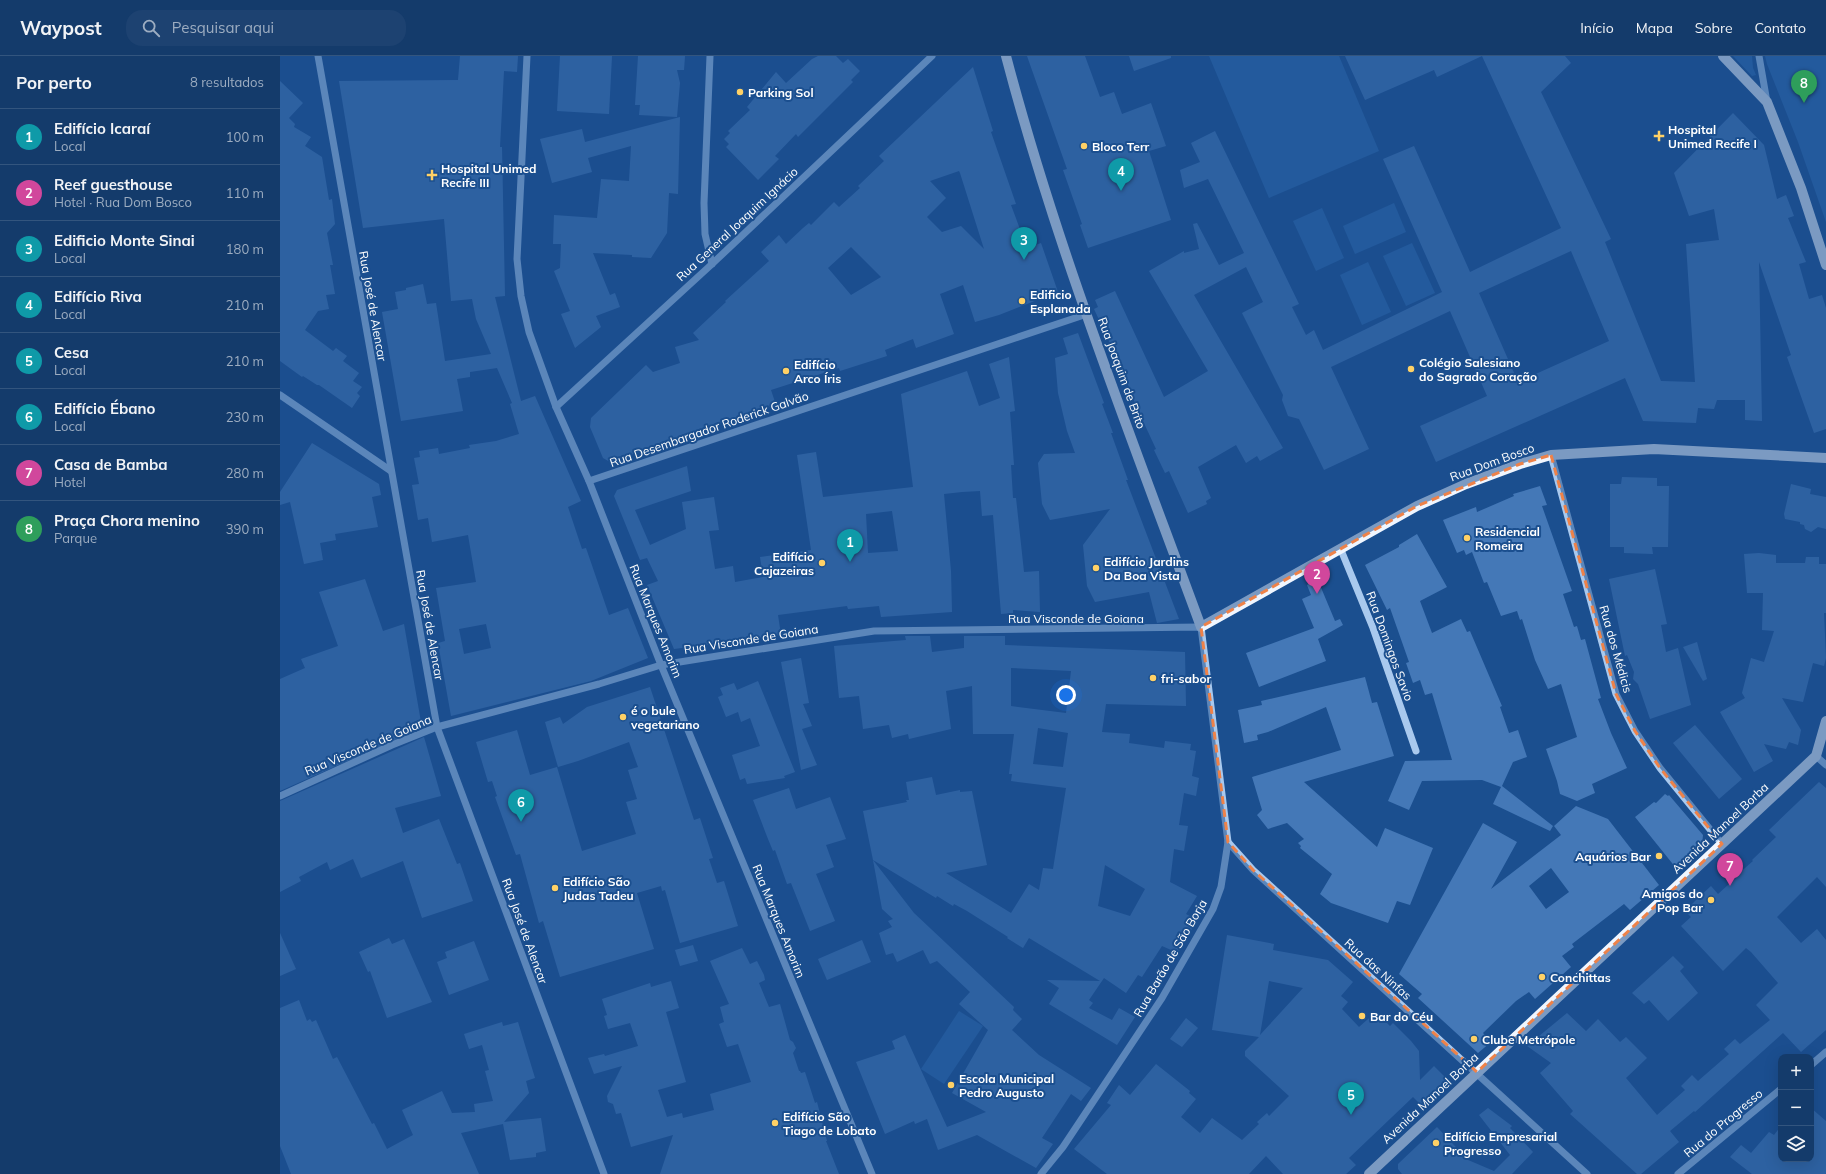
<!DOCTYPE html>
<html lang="pt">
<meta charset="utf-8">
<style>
:root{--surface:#143b6b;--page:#1d4271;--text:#f1f3f6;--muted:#9dadc1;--line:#33557e;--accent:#90b9f0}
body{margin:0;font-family:Mulish,sans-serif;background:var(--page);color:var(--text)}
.controls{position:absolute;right:12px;bottom:12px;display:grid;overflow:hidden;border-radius:8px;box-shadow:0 4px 16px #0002}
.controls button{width:36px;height:36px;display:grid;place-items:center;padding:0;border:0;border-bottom:1px solid var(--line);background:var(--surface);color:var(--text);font:20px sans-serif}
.you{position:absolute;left:786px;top:639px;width:14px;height:14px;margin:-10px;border:3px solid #fff;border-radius:50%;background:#1a73e8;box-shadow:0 0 0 6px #1a73e833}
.badge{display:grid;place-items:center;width:26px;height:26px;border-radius:50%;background:var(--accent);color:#fff;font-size:13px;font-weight:700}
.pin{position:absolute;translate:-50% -33px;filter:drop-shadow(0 1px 2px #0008)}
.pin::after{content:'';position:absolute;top:21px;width:14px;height:12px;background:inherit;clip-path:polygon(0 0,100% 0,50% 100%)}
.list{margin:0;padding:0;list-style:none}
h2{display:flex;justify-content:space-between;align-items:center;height:52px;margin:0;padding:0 16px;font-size:17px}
h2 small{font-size:13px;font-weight:400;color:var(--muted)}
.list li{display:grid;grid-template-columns:26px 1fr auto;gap:12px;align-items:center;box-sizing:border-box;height:56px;padding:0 16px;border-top:1px solid var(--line)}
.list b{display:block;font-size:15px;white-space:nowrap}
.list p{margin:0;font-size:13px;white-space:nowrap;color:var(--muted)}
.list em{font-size:13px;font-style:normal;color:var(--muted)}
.icon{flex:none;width:22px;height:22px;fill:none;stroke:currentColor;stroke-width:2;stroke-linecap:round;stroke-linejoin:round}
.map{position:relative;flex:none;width:1546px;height:1118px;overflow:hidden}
header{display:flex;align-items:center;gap:24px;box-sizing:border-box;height:56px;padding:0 20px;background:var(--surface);border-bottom:1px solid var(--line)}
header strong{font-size:19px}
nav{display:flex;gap:22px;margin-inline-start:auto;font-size:14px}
.search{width:280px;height:36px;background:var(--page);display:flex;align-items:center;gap:10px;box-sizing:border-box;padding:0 14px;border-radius:16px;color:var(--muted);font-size:15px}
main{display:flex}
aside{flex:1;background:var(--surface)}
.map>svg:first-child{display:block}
.green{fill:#2e69ad}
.building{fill:#4478b7;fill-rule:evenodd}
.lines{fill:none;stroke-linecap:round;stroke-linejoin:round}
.minor{stroke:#a9c9ee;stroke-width:7}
.major{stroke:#f0f6ff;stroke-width:10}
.marked{fill:none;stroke:#ee8249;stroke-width:3;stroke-dasharray:8 5;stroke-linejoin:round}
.poi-dot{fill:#ffd166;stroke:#1b4f8f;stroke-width:1.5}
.labels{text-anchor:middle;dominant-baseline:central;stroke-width:4;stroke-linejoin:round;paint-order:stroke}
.poi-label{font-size:12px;font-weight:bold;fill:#fff;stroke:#1b4f8f;text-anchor:start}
.street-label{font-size:12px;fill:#fff;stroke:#1b4f8f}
</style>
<header>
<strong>Waypost</strong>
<div class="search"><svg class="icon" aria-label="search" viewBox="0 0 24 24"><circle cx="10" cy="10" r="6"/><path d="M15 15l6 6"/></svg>Pesquisar aqui</div>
<nav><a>Início</a><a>Mapa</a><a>Sobre</a><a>Contato</a></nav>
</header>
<main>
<aside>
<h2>Por perto<small>8 resultados</small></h2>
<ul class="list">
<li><span class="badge" style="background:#0f9aa8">1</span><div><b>Edifício Icaraí</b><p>Local</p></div><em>100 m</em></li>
<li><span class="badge" style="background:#d1479c">2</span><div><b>Reef guesthouse</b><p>Hotel · Rua Dom Bosco</p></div><em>110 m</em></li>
<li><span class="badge" style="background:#0f9aa8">3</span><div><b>Edificio Monte Sinai</b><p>Local</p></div><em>180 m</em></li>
<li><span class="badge" style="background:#0f9aa8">4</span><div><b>Edifício Riva</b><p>Local</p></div><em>210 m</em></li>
<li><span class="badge" style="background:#0f9aa8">5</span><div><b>Cesa</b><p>Local</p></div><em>210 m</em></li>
<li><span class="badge" style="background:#0f9aa8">6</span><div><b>Edifício Ébano</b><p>Local</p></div><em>230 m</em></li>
<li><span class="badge" style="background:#d1479c">7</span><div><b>Casa de Bamba</b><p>Hotel</p></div><em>280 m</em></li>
<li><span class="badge" style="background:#2e9e5b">8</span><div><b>Praça Chora menino</b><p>Parque</p></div><em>390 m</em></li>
</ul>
</aside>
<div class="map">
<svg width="1546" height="1118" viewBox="0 0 1546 1118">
<rect width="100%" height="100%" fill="#1b4f8f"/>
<g class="green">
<path d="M929,0H1059L1099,95L989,142Z"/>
<path d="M1453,0H1472L1473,12L1476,19L1472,20Z"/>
<path d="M1485,0H1546V166L1518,86L1487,8Z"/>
<path d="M1114,147L1126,176L1075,198L1063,170Z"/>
<path d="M1042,152L1064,202L1036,215L1013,165Z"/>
<path d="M1132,187L1155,237L1126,250L1103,200Z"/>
<path d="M1088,206L1111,256L1082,269L1060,219Z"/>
<path d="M679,955L703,970L664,1028L641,1013Z"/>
</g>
<g class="building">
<path d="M180,0H238L237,16L224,15L220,91H222L225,240L215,241L241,345L255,340L301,445L288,451L302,493L306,492L329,559L348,552L368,602L311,625L171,660L158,587L165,585L156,532L196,526L188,479L152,486L148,462L138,464L132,429L139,428L134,402L140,401L139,395L158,392L159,398L190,392L189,389L216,385L239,378L230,348L232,347L217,312L190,316V321L177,323L183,355L121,365L102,256L118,253L115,236L126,234V232L143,228L147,248L156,247L165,305L211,298L196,263L192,243L171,245L164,163L83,172L59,25L178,24ZM206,568L211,592L184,598L179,573Z"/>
<path d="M280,0H332L329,58L277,55Z"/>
<path d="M358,0H405L404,14H397L400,27L397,61L359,59L360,49H355Z"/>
<path d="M538,0H556L563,7L568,3L580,15L571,24L573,26L518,81L516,78L495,100L499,103L478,124L446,91L449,88L444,83L450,77L448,75L470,54L467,51L496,16L506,27L532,3Z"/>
<path d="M747,0H805L820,41L834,36L842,58L871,47L886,90L869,95L891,164L808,192L800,169L802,168L783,114L787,113Z"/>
<path d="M849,0H891V2L854,15Z"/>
<path d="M1065,0H1285L1291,7L1261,36L1331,183L1325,186L1381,325L1415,326L1406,188L1439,184L1434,153L1409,160L1394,117L1453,57L1484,89L1497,143L1506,139L1514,160L1508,162L1526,206L1519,208L1529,243L1542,239L1546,252V373L1534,377L1507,301L1511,299L1479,206L1482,365L1465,364V344H1437L1434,353L1418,352L1416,367L1363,365L1345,322L1156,406L1140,370L1207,340L1170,255L1051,311L1089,393L1044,414L1019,363L1008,360L1002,344L1003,339L962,257L983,246L966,211L914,239L1003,392L980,405L977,400L966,407L956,389L918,411L931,442L926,445L927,448L908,457L889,415L885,417L874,394L876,393L863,365L862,366L843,315L814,253L818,251L815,244L835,235L884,341L928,315L869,215L904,195V197L919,193L913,168L917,167L939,209L964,197L928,123L904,132L900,114L920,106L911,87L935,75L1019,248L1012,251L1026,279L1034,274L1043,294L1162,236L1103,103L1134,90L1190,216L1281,172L1202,0L1157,21L1154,14L1085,44ZM1291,195L1329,285L1238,326L1199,237Z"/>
<path d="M693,11L713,75L711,76L736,148L731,149L747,192L761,187L778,236L719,259L695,266L683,229L660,238L674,278L636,292L633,283L605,294L607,300L560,315L559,312L491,334L496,349L330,406L323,402L310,371L311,362L366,309L373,316L400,307L395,291L419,284L413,277L446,246L445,245L489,205L481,196L499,179L506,188L523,172L529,167L531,169L554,146L559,151L580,132L578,130L604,105L599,100ZM679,115L680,117L704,193L681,170L662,176L647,161L666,142L650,125ZM571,191L601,221L571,239L548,212Z"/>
<path d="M0,25L23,47L9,62L15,68L14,71L31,81L25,90L42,101L49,144L52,143L55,168L47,177L53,209H50L55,238L46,239L49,253L38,255L25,274L53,295L56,292L67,300L63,305L79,317L73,325L82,331L77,337L80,340L72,352L39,329H37L23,320L22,321L0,305Z"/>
<path d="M400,61L398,138L389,137L387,177L371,202L352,201V199L313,197L330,239L335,237L340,251L316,260L321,271L295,292L281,258L290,255L274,215L280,212L281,188H273L274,159L317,162L321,123L349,125L351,90L308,102L312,116L272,127L260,83L302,73L305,86Z"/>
<path d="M798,277L824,347L822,348L833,377H831L848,424H846L899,563L877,567L869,536L815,546L807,530L803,489L830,453L770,464L762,448L758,407L764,398L795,397L787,375L778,337L775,302L788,298L783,282Z"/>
<path d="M729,301L735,355L730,356L734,409H731L733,442H736L744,516L759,515L760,556L733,554V557L721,558L713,459L702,460L700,435L682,436L664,438L671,515L672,556L601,561L599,550L568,553L567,550L498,559L501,579L394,593L367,529L378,525L367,502L360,504L334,440L337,434L407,410L411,435L355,454L370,489L406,473L402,446L434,441L439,474L429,475L435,513L453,510L455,526L483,521L480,501L531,494L517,399L536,396L543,441L633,431L621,338L687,315L699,350L720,342L709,308ZM612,455L618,495L588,497L586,458Z"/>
<path d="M32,387L99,428L101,439L92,441L98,471L55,478L56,484L40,487L43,504L24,508L10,446L0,449V436Z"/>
<path d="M1342,421L1377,422V430H1389L1388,491H1372L1373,498L1344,497V491H1330V428H1341Z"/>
<path d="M1511,428L1531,433L1530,438L1546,441V473L1538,471L1531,476L1525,473L1524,469L1520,468V466L1505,463L1504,458Z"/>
<path d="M1260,430L1267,449L1262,450L1292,535L1283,538L1294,571L1297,570L1301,584L1305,583L1321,642L1318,643L1331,677L1347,712L1312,728L1315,737L1297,745L1280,738L1277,725L1266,693L1297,681L1281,628L1268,633L1255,604L1242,563L1240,564L1237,555L1221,560L1207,526L1204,527L1192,496L1186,499L1184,494L1177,497L1163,464L1196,451L1197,456L1234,440L1233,438Z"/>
<path d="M1137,478L1167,531L1140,545L1152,577L1181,563L1187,576L1190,575L1222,650L1220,651L1229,677L1238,674L1247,701L1233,706L1222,730L1273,770L1270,775L1213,748L1221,731L1202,724L1142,725L1129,754L1108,745L1125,705L1172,704L1152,637L1145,639L1140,624L1133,627L1126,607L1129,606L1110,552L1107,554L1085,509L1119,491V489Z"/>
<path d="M1479,497L1496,499V507H1525L1526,501H1539V508H1546V557H1544L1546,602L1544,610L1533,607L1523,646L1502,642L1521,674L1518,689L1509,686L1506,693L1484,688L1493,705L1474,716L1440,656L1465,642L1462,637L1471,602L1484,606L1494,575L1482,574L1483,537H1467L1464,498Z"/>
<path d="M1375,513L1387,568L1381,569L1386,596L1398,592L1411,649L1370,663L1358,628L1353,623L1354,616L1347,599L1345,600L1329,523Z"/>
<path d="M1037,522L1055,565L1060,563L1063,569L1038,583L1046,605L979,631L966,597L1034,572L1022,543L1031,539L1027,529Z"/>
<path d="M85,523L103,575L124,568L142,672L0,735V623L25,612L21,603L58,590L39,536Z"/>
<path d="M625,580H650L652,596L684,592V580H725V589L905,596L906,650L826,648L822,676L850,678L849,687L884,692L885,685L911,688L910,694L916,695L912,720L919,722L916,740L904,737L899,769L908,770L904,795L894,793L890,826L917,840L906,858L917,864L898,897L882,890L862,921L858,919L846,937L824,922L809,944L813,947L809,952L832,964L839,952L855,961L837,989L769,948L779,932L767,924L820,925L749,882L743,892L727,882L728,881L687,855L674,848L673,850L657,840L656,842L593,804L583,755L627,746L626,744H629L626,726L652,721L656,739L680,734V736L692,735L707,809L666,817L731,857L749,828L759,834L763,812L773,813L786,732L731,725L732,718H729L734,678H693L692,630L666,635L671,673L629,683L628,678L612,682L609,669L583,673L579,640L559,642L554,590L626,584ZM731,612L791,615L786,657L731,650ZM758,672L788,677L783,711L753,708ZM825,809L865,833L850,860L818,850Z"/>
<path d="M1417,586L1427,623L1423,625L1403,591Z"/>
<path d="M521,602L529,647L523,648L532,670L522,673L537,709L521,714L501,606Z"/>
<path d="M1085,621L1092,647L1097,646L1114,700L1024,726L1097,791L1105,772L1153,792L1130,849L1117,845L1108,867L1051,847L1040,838L1052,818L1020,792L1021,790L1018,787L1024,783L1007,767L988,773L977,759L982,754L972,721L1061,694L1046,651L988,676L977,679L978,684L964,687L958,654L982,649L981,645Z"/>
<path d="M478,625L515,716L504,720L505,722L467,728L465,722L460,724L452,699L480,690L470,662L461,666L458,656L446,661L438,641L443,639L440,632L454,627L457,634Z"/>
<path d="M370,631L414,764L420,762L433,802L429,803L437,827L444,825L458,870L400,887L385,834L382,835L381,830L357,837L374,893L280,921L263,865L259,867L240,798L236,799L215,741L217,740L212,725L208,726L196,686L237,674L250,719L277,711L302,795L356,778L346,746L357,743L348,714L358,711L349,686L298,705L278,711L265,666L280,661L283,668L307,651Z"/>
<path d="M1415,669L1462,723L1439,743L1393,687Z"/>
<path d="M144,681L161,740L115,752L123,777L159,763L177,808L180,807L193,845L142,862L123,805L81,822L73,803L50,814L47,806L19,821L21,825L0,836V745Z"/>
<path d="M1539,726L1546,732V831L1537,821L1497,861L1521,887L1537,873L1546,884V974L1521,996L1503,977L1415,1056L1414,1055L1390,1075L1399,1086L1361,1118H1357L1290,1058L1293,1055L1260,1017L1271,1007L1247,990L1287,957L1306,975L1318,963L1340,986L1346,981L1367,1002L1346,1022L1377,1059L1405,1034L1401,1030L1412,1019L1418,1025L1449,998L1444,993L1455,983L1460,988L1490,964L1476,949L1498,927L1471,896L1466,892L1443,915L1401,870L1411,861L1405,855L1417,843L1431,830L1438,838L1458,820L1457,819L1473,805L1472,804L1496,781L1489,774Z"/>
<path d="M509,732L516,753L550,741L566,783L546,789L554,811L536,818L555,865L530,875L511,827L507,828L495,794L493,795L488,783L473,744Z"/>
<path d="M1385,738L1388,740L1389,739L1423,779L1422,789L1396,812L1355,761L1374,746L1376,747Z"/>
<path d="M1296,750L1328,763L1379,829L1350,854L1344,848L1292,888L1294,891L1282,900L1291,911L1255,943L1249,936L1236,945L1203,977L1211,986L1198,997L1138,942L1142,938L1119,918L1203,767L1237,786L1211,833L1281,779L1274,770ZM1271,812L1289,836L1266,853L1249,830Z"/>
<path d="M593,804L634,857L734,951L733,954L742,963L732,974L759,999L811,1032L801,1045L791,1038L762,1082L773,1088L756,1112L697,1079L658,1094L647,1063L635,1068L634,1065L605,1078L576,1006L615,993L612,985L625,979L667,1071L706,1056L672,1037L708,974L679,948L690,936L657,905L650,908L643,894L617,906L613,897L606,899L599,877L612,871L608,865L613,863L602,853Z"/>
<path d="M0,877L16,913L0,920Z"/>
<path d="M947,879L994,888L993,894L1048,904L1073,926L1061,940L1068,946L1062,953L1079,971L1096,956L1110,970L1113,967L1131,985L1139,995L1140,1024L1154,1010L1168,1024L1147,1047L1145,1045L1141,1049L1133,1041L1069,1102L1076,1109L1066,1118H1003L986,1100L969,1118H827L794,1093L831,1049L827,1047L839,1029L850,1039L876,1008L910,1035L909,1037L916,1043L901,1061L920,1077L932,1062L962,1084L979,1068L977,1066L987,1057L989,1060L1009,1040L965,1000V995L979,981L932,974ZM989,925L1023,932L980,979Z"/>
<path d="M109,882L112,888L124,883L152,946L107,962L90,915L88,916L79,896Z"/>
<path d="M582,884L591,906L547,924L538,903Z"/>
<path d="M194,885L209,924L169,939L157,906L167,902L165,896Z"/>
<path d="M413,889L418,905L400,910L395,894Z"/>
<path d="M462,892L470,908L477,905L484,919L485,924L479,927L489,951L500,948L510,984L513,986L516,992L513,997L519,1015H520L521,1017L525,1016L535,1047L537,1046L547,1085H546L559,1118H380L393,1079L351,1091L341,1057L336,1058L333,1048L328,1046L327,1040L342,1010L314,1018L308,1002L324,998L325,1000L358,990L350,967L328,973L324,960L327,959L322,943L370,927L371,931L391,925L399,952L386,956L406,1026L378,1034L387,1061L402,1057L403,1062L434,1054L430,1038L471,1026L458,988L447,991L439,968L444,966L440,951L449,948L430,905Z"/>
<path d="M1393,900L1404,911L1400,915L1418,937L1388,965L1369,944L1364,948L1352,937Z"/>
<path d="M19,944L27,965L30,963L32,966L36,964L53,1003L57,1001L92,1068L94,1067L107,1093L133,1079L122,1054L162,1035L172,1057L195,1056L194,1048L213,1045L205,1015L209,1014L202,989L189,993L184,978L222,966L223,970L238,966L255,1022L246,1025L249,1037L224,1066L261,1062L266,1095L256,1097V1101L230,1104L223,1068L181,1077L199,1118H11L0,1090V952Z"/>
<path d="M906,962L918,972L902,991L890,983Z"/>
<path d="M1208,1052L1232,1070L1230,1072L1253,1096L1232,1118H1122L1118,1113V1108L1157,1071L1188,1104L1214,1115L1230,1099L1199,1059Z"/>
<path d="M1531,1052L1546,1065V1118H1472L1450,1101L1461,1089L1471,1097L1489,1076L1494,1079L1501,1070V1103H1531Z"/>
</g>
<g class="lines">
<g class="minor">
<path d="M38,0L157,671L324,1118"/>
<path d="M247,0L237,203L241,240L249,276L276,351L309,425L381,609L592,1118"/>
<path d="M430,0L424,147L425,178L432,208"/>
<path d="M1479,0L1487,46"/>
<path d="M0,339L111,415"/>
<path d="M276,351L432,208L652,0"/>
<path d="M1271,399L1336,638L1355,675L1380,712L1442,788"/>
<path d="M309,425L807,258"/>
<path d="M1061,494L1093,572L1136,695"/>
<path d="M1536,700L1546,709"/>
<path d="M0,740L112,689L157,671L319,628L381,609L594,575L921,571L948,786L941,831L933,853L882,942L783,1091L761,1118"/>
<path d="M948,786L973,814L1307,1118"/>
<path d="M1531,1009L1546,996"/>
<path d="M1398,1118L1501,1033"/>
</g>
<g class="major">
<path d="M726,0C777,194 852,383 921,571L1137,450L1186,428L1240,408L1271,399L1374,393L1546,402"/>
<path d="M1443,0L1487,46L1521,132L1546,209"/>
<path d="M1089,1118L1536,700L1546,665"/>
</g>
</g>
<path d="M0 0H1546V1118H0ZM1271,399L1336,638L1355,675L1380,712L1442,788L1197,1016L973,814L948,786L921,571L1137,450L1240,408Z" fill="#1b4f8f" fill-opacity=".55" fill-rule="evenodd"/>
<path class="marked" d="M1271,399L1336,638L1355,675L1380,712L1442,788L1197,1016L973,814L948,786L921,571L1137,450L1240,408Z"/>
<g class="poi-dot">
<circle cx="460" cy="36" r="4"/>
<path d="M1377 74h4v4h4v4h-4v4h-4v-4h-4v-4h4z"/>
<circle cx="804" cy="90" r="4"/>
<path d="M150 113h4v4h4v4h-4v4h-4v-4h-4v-4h4z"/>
<circle cx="742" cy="245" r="4"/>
<circle cx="1131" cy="313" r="4"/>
<circle cx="506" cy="315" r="4"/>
<circle cx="1187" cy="482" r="4"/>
<circle cx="542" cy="507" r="4"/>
<circle cx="816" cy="512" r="4"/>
<circle cx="873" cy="622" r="4"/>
<circle cx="343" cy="661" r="4"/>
<circle cx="1379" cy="800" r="4"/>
<circle cx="275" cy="832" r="4"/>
<circle cx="1431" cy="844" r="4"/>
<circle cx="1262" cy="921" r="4"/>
<circle cx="1082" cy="960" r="4"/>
<circle cx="1194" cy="983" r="4"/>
<circle cx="671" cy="1029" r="4"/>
<circle cx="495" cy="1067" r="4"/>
<circle cx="1156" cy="1087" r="4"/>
</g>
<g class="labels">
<g class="poi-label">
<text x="468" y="36">Parking Sol</text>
<text x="1388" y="73">Hospital<tspan x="1388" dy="14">Unimed Recife I</tspan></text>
<text x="812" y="90">Bloco Terr</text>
<text x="161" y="112">Hospital Unimed<tspan x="161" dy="14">Recife III</tspan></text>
<text x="750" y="238">Edificio<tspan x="750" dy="14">Esplanada</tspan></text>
<text x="1139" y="306">Colégio Salesiano<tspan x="1139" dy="14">do Sagrado Coração</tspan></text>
<text x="514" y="308">Edifício<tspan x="514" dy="14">Arco Íris</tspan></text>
<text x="1195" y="475">Residencial<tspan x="1195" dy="14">Romeira</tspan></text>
<text x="534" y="500" text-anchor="end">Edifício<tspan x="534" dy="14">Cajazeiras</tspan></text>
<text x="824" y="505">Edifício Jardins<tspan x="824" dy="14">Da Boa Vista</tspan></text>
<text x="881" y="622">fri-sabor</text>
<text x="351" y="654">é o bule<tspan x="351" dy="14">vegetariano</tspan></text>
<text x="1371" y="800" text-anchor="end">Aquários Bar</text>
<text x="283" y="825">Edifício São<tspan x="283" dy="14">Judas Tadeu</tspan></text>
<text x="1423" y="837" text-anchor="end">Amigos do<tspan x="1423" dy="14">Pop Bar</tspan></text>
<text x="1270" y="921">Conchittas</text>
<text x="1090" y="960">Bar do Céu</text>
<text x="1202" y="983">Clube Metrópole</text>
<text x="679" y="1022">Escola Municipal<tspan x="679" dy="14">Pedro Augusto</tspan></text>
<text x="503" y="1060">Edifício São<tspan x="503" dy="14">Tiago de Lobato</tspan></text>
<text x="1164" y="1080">Edifício Empresarial<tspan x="1164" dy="14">Progresso</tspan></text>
</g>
<g class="street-label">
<text transform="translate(457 168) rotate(-43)">Rua General Joaquim Ignácio</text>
<text transform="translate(93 250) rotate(80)">Rua José de Alencar</text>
<text transform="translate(842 317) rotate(70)">Rua Joaquim de Brito</text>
<text transform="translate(429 373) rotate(-19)">Rua Desembargador Roderick Galvão</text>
<text transform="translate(1212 406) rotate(-20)">Rua Dom Bosco</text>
<text x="796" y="562">Rua Visconde de Goiana</text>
<text transform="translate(376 565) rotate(68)">Rua Marques Amorim</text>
<text transform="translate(150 569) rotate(80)">Rua José de Alencar</text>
<text transform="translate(471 583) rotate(-9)">Rua Visconde de Goiana</text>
<text transform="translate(1110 590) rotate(70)">Rua Domingos Savio</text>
<text transform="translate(1336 593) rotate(74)">Rua dos Médicis</text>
<text transform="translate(88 689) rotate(-23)">Rua Visconde de Goiana</text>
<text transform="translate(1440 772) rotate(-43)">Avenida Manoel Borba</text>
<text transform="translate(499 865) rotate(68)">Rua Marques Amorim</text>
<text transform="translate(245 875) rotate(70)">Rua José de Alencar</text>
<text transform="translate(890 902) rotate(-60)">Rua Barão de São Borja</text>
<text transform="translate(1098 913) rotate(42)">Rua das Ninfas</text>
<text transform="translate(1150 1042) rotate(-43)">Avenida Manoel Borba</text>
<text transform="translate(1443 1067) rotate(-40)">Rua do Progresso</text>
</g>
</g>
</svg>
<div class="controls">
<button>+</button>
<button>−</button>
<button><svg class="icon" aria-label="layers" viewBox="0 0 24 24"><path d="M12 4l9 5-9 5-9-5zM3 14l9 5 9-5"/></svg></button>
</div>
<div class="you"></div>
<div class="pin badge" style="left:570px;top:506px;background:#0f9aa8">1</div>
<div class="pin badge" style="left:1037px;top:538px;background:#d1479c">2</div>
<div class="pin badge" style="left:744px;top:204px;background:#0f9aa8">3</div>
<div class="pin badge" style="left:841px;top:135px;background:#0f9aa8">4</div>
<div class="pin badge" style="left:1071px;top:1059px;background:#0f9aa8">5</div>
<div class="pin badge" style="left:241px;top:766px;background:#0f9aa8">6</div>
<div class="pin badge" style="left:1450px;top:830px;background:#d1479c">7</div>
<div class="pin badge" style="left:1524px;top:47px;background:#2e9e5b">8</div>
</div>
</main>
